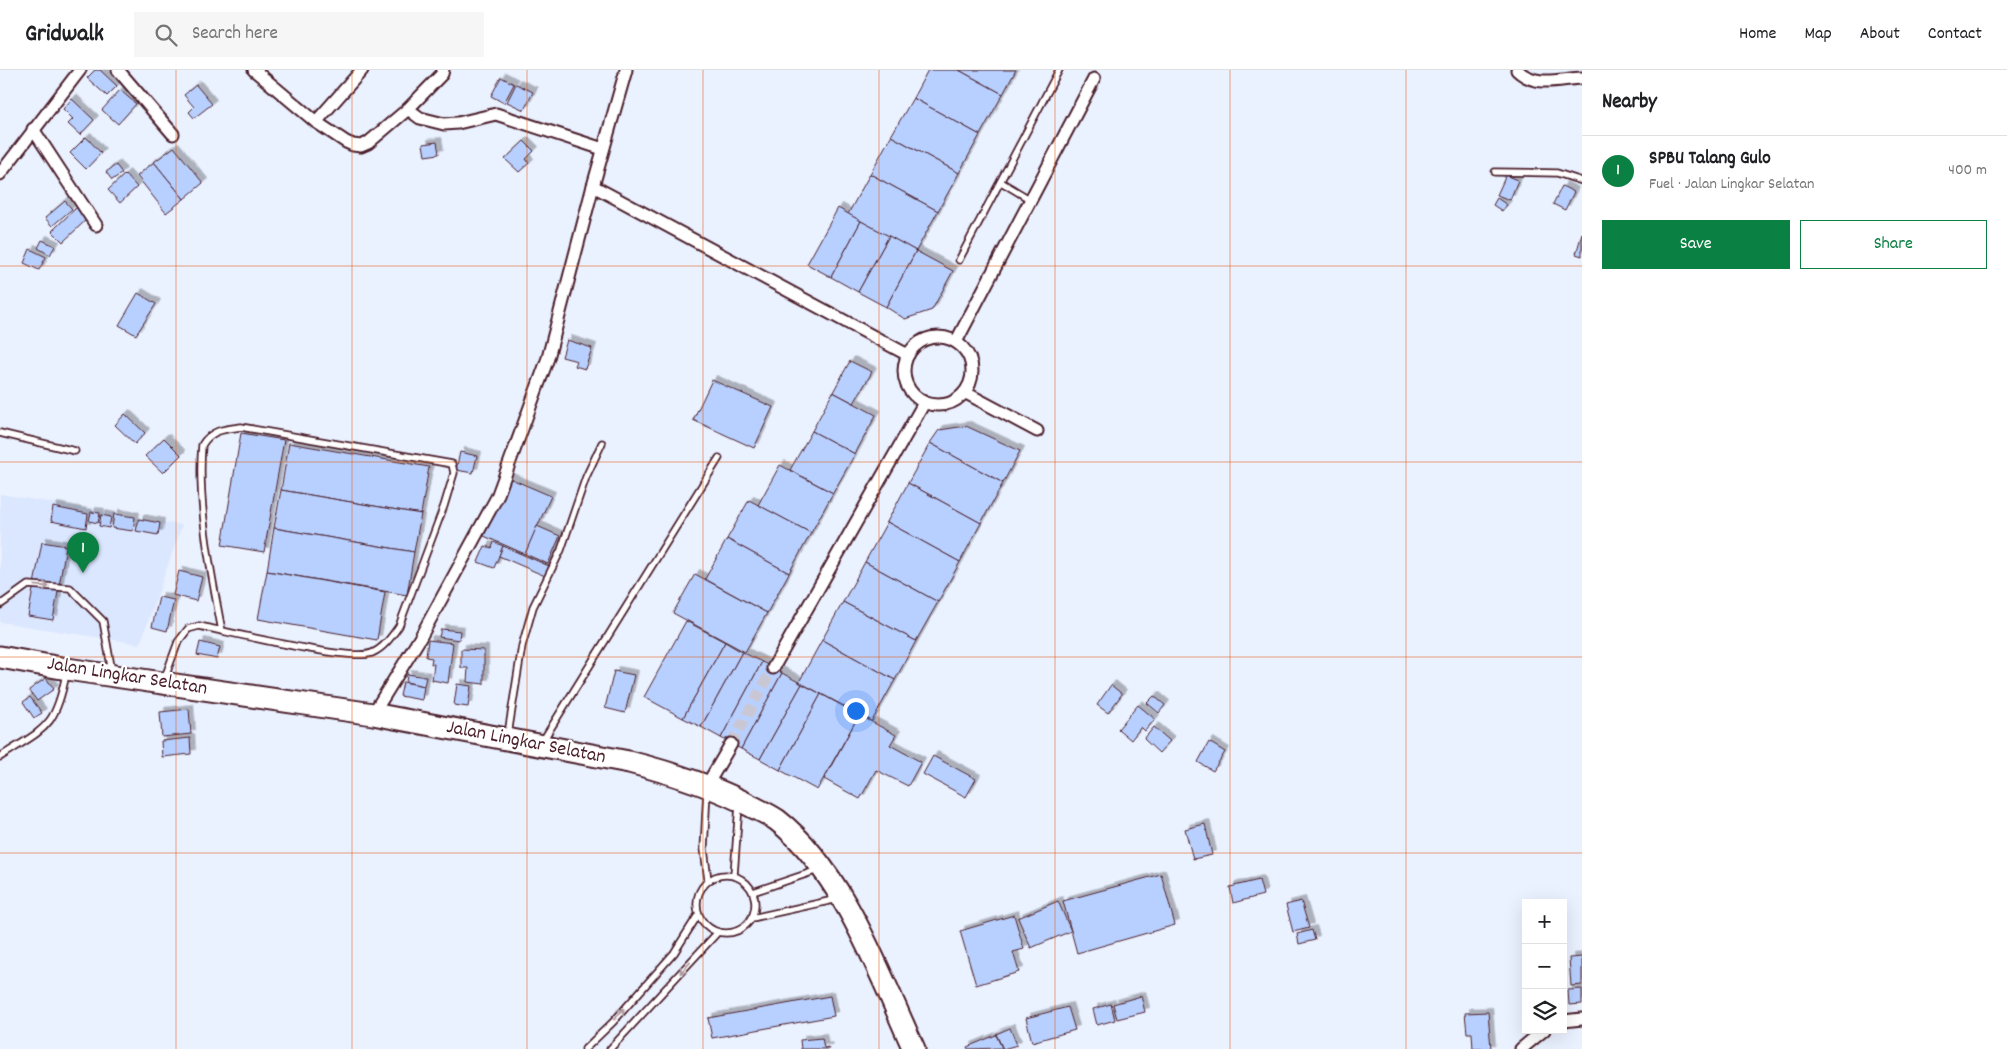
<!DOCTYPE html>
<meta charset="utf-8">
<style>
:root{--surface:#fff;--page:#f6f6f6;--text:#202124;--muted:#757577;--line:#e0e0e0;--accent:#0b8043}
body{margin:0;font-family:Dekko,sans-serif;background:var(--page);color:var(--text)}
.controls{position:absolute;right:15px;bottom:15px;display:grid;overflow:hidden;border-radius:0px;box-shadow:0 5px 20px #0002}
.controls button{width:45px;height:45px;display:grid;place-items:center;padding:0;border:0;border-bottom:1px solid var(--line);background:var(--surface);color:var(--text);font:25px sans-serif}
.you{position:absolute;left:855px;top:640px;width:18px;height:18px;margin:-12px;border:4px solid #fff;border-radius:50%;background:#1a73e8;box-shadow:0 0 0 8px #1a73e833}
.badge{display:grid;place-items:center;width:32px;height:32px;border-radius:50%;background:var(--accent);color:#fff;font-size:16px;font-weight:700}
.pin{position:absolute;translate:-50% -41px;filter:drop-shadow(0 1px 2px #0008)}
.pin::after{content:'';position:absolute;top:26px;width:18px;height:15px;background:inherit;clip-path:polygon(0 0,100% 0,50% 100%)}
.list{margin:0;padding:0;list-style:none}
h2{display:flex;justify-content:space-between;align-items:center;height:65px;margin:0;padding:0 20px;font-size:21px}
h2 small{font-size:16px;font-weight:400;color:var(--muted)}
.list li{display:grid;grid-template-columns:32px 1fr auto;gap:15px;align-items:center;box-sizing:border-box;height:70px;padding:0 20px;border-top:1px solid var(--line)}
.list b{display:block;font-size:19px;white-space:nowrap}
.list p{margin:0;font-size:16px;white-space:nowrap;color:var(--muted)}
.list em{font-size:16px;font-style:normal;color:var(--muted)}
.actions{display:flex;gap:10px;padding:15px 20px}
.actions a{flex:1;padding:11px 0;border:1px solid var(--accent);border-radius:0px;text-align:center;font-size:18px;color:var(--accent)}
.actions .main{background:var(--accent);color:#fff}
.icon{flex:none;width:28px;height:28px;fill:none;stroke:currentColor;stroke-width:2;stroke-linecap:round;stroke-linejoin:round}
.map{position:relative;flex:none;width:1582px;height:979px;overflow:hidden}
header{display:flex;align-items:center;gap:30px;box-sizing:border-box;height:70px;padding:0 25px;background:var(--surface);border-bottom:1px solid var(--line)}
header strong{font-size:24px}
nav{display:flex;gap:28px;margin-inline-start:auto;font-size:18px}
.search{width:350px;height:45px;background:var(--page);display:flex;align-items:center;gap:12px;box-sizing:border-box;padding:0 18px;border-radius:0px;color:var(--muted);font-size:19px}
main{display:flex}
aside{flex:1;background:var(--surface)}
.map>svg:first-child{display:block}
.built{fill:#dbe7ff}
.building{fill:#b8d0ff;stroke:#4a1f2b;filter:url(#shadow)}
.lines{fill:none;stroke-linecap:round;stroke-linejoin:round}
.street-tunnel{stroke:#cac7d5;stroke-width:11;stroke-dasharray:11 5.5;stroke-linecap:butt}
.lane-casing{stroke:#4a1f2b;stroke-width:9}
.street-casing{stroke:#4a1f2b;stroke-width:15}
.highway-casing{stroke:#4a1f2b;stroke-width:25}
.lane{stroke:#fff;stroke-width:5.5}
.street{stroke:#fff;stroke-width:11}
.highway{stroke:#fff;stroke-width:21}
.oneway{stroke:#ae9aa0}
.grid{fill:none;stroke:#e8590c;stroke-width:1;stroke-opacity:0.55}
.labels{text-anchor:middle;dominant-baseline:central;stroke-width:4.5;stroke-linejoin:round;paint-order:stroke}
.street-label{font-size:20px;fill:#4a1f2b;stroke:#fff}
</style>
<header>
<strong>Gridwalk</strong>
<div class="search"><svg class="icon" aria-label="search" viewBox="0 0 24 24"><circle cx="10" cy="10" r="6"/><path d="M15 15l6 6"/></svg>Search here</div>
<nav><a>Home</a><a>Map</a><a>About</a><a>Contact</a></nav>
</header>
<main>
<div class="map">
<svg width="1582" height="979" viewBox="0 0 1582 979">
<defs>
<filter id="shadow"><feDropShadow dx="4.5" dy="-4.5" stdDeviation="0" flood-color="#0004"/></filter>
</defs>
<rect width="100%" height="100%" fill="#eaf1ff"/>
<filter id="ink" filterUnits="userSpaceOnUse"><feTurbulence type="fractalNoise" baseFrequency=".02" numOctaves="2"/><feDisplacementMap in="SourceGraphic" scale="10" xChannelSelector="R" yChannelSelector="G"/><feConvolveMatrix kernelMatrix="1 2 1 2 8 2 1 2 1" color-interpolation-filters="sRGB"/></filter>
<g filter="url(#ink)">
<path class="built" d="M0,424L182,455L140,574L0,552Z"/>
<g class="building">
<path d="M95,0H100L117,16L107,26L87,8Z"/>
<path d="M928,0H959L1003,24L980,65L913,28Z"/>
<path d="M959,0H1016L1003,24Z"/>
<path d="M501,7L514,14L504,33L491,26Z"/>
<path d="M516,14L533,22L524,40L507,32Z"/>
<path d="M196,15L212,34L194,48L189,42L194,37L184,25Z"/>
<path d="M120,20L136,34L118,54L102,40Z"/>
<path d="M913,28L980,65L959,103L891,66Z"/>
<path d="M72,29L94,50L80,65L68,54L73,49L63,39Z"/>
<path d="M891,66L959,103L938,141L870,104Z"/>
<path d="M86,67L101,83L86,99L70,83Z"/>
<path d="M524,71L534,81L526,89L529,93L519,102L505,89Z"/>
<path d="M437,72L439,84L425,86L423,74Z"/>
<path d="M174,77L203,113L184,129L154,92Z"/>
<path d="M154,92L184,129L166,143L137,106Z"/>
<path d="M116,95L122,103L112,110L106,102Z"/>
<path d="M125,104L137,117L120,133L108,120Z"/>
<path d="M870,104L938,141L916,181L848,144Z"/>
<path d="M1506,105L1518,110L1510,130L1497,125Z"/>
<path d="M1562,116L1574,122L1565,140L1553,134Z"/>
<path d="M1497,128L1507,135L1502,141L1493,135Z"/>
<path d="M65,131L72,139L52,156L45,148Z"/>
<path d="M77,137L88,148L63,172L52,161Z"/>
<path d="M838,138L861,151L831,207L807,194Z"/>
<path d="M861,151L889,166L858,222L831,207Z"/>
<path d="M1582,163V186L1576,184Z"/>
<path d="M889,166L916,181L886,237L858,222Z"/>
<path d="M42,170L55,176L50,185L38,178Z"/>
<path d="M30,179L46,187L39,200L24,193Z"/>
<path d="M916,181L953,201L932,240L905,249L886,237Z"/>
<path d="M138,223L156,234L136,265L119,255Z"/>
<path d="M567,270L592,278L585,299L575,296L577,291L562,287Z"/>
<path d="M850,291L872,302L854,333L833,322Z"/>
<path d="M712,310L773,337L754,378L693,350Z"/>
<path d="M833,322L876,345L855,384L812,361Z"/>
<path d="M125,344L145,363L135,374L115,355Z"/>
<path d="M966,356L1020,381L1003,413L930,373L939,360Z"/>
<path d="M812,361L855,384L833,423L790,400Z"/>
<path d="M241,363L284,370L264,482L222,475Z"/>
<path d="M164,368L181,385L163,403L145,386Z"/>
<path d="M289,373L429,397L421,444L281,420Z"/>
<path d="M930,373L1003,413L981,453L908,413Z"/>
<path d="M460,382L477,386L473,403L456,400Z"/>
<path d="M780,395L833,423L811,463L758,435Z"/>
<path d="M509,408L551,426L525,484L484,466Z"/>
<path d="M908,413L981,453L960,492L887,452Z"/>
<path d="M281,420L421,444L414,482L274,458Z"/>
<path d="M749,430L811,463L789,503L727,469Z"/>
<path d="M53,437L88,444L86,458L51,451Z"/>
<path d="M91,442L100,443L98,453L89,451Z"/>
<path d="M114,444L135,447L133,461L112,458Z"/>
<path d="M101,445L111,447L109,458L99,456Z"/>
<path d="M139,449L160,453L158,465L136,461Z"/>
<path d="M887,452L960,492L938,532L865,492Z"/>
<path d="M537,456L560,466L548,494L525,484Z"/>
<path d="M274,458L414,482L407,525L267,501Z"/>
<path d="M727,469L789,503L767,543L705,509Z"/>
<path d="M42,472L66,476L53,550L28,546Z"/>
<path d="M494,472L503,476L494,498L478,492L485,476L492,478Z"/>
<path d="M503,476L549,496L545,506L499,486Z"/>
<path d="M865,492L938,532L916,571L843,532Z"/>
<path d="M179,501L202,507L196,531L173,525Z"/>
<path d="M267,501L385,522L377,570L258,549Z"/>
<path d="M695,504L767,543L745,582L673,543Z"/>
<path d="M159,527L174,530L167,561L152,557Z"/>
<path d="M843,532L916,571L895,610L822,570Z"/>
<path d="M686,551L725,572L683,648L644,627Z"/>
<path d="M441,559L460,561L459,570L439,567Z"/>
<path d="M428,570L453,573L448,613L432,610L434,594H431L432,588L426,587Z"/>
<path d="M822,570L895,610L872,651L799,612Z"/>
<path d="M200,572L220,577L217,589L197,585Z"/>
<path d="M725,572L742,582L701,657L683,648Z"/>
<path d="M461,579L484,580V614L467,612L468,598H461Z"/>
<path d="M742,582L762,592L721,668L701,657Z"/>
<path d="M762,592L782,603L741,679L721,668Z"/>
<path d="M614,601L634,605L625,643L605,638Z"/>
<path d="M782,603L802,614L760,689L741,679Z"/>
<path d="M407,604L426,607L424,616L406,612Z"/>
<path d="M46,608L54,619L37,631L29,620Z"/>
<path d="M403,612L424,616L422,630L400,626Z"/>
<path d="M457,614L471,616L468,637L454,635Z"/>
<path d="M802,614L821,624L780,700L760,689Z"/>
<path d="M1111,615L1122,624L1108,643L1097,635Z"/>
<path d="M821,624L859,645L817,720L780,700Z"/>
<path d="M1154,626L1165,635L1159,643L1147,633Z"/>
<path d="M30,627L42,643L34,648L23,632Z"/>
<path d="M1138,635L1155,649L1145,661L1141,657L1131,670L1118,659Z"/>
<path d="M189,639L191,664L162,667L160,642Z"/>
<path d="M859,645L896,665L890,675L921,692L908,716L876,700L860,729L824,709Z"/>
<path d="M1154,657L1170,671L1159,683L1144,669Z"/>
<path d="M190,668L191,684L162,687L161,671Z"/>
<path d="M1209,672L1225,682L1213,701L1198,692Z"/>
<path d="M933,686L976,709L966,727L923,704Z"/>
<path d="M1205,754L1212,785L1193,789L1185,759Z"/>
<path d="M1161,804L1175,855L1077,883L1063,831Z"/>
<path d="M1259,810L1263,825L1233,833L1230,817Z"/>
<path d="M1058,831L1071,861L1031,878L1018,848Z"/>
<path d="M1301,831L1309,858L1293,862L1286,835Z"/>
<path d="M1014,845L1024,879L1013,882L1019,902L976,915L960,861Z"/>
<path d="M1312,860L1315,870L1299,874L1297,864Z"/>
<path d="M1582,887V915L1571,916L1569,888Z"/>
<path d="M1582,919V934L1569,935L1568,920Z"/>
<path d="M830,926L834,946L712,968L708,948Z"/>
<path d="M1141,926L1145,942L1117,949L1113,934Z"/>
<path d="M1111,934L1115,950L1097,955L1093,939Z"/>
<path d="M1068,937L1075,960L1032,972L1026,948Z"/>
<path d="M1488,942L1491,979H1473L1472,963H1467L1465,943Z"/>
<path d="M1010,958L1017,975L1003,979L996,964Z"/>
<path d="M996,965L1002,978L968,979L967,977Z"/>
<path d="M822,968L824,978L828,977L829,979H801L800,970Z"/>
</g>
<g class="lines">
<path class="street-tunnel" d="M731,674L773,598"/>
<g class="lane-casing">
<g id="lane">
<path d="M1495,102L1557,103L1582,111"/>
<path d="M1001,112L1031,130"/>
<path d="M959,190L1059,0"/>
<path d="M0,363L75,381"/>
<path d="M0,535L28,515L70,518L103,551L112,602"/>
<path d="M164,610L178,572L188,559L199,556C230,562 350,592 372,583C384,578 392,566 399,556L444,436L454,403L452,394L241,357C224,359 211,360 202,375C197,433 211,503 222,561"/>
<path d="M508,664L522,576L533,537L561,480L586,407L602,373"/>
<path d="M542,672L719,388"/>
<path d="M0,687C44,658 55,660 66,604"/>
<path d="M707,720L704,779L708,810"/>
<circle cx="726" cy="834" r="29"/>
<path d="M734,805L739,735"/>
<path d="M753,822L818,800"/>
<path d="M752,848L838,829"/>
<path d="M585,979L613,952L674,883L698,845"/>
<path d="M610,979L718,862"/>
</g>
</g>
<g class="street-casing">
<g id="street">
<path d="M118,0L173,64"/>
<path d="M254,0L316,52L346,72L353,75L361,76L368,73L408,39L442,4L443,0"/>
<path d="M1517,0C1536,18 1558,9 1582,8"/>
<path d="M408,39L420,48L444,54L458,53L496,44L603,79"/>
<path d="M316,52L362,0"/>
<path d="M33,59L96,155"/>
<path d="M0,104L80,0"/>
<path d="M593,116L908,285"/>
<circle cx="938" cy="301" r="34"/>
<path d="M956,272L1094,9"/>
<path d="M966,323L1037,361"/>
<path d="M773,598L924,333"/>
<path d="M373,644L420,568L497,427L548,288L593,116L626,0"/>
<path d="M707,715L731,674"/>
<path d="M1563,951L1582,949"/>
<path d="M1521,979L1544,960"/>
</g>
</g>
<g class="highway-casing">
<path id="highway" d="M0,587L67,599L373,644L629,692C672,703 714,716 753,737C761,741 770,745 777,750C843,801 880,905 914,979"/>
</g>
<use href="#lane" class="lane"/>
<use href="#street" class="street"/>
<use href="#highway" class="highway"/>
</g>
<defs><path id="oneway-shaft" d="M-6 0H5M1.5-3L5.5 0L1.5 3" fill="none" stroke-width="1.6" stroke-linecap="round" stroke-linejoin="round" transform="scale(1.25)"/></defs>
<g class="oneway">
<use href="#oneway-shaft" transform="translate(42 516) rotate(4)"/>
<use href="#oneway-shaft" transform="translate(685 898) rotate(132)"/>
<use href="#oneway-shaft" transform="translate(619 944) rotate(-48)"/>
</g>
</g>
<path class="grid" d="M176,0V979M352,0V979M527,0V979M703,0V979M879,0V979M1055,0V979M1230,0V979M1406,0V979M0,196H1582M0,392H1582M0,587H1582M0,783H1582"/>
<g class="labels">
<g class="street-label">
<text transform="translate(127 607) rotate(9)">Jalan Lingkar Selatan</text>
<text transform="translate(526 673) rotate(11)">Jalan Lingkar Selatan</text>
</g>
</g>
</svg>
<div class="controls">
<button>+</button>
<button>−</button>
<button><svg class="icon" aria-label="layers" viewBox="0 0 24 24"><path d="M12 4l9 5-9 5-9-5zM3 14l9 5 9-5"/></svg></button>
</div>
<div class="you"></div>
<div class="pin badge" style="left:83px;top:503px">1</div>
</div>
<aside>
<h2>Nearby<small></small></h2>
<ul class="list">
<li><span class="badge">1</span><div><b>SPBU Talang Gulo</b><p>Fuel · Jalan Lingkar Selatan</p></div><em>400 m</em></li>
</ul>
<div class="actions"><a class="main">Save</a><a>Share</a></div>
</aside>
</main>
